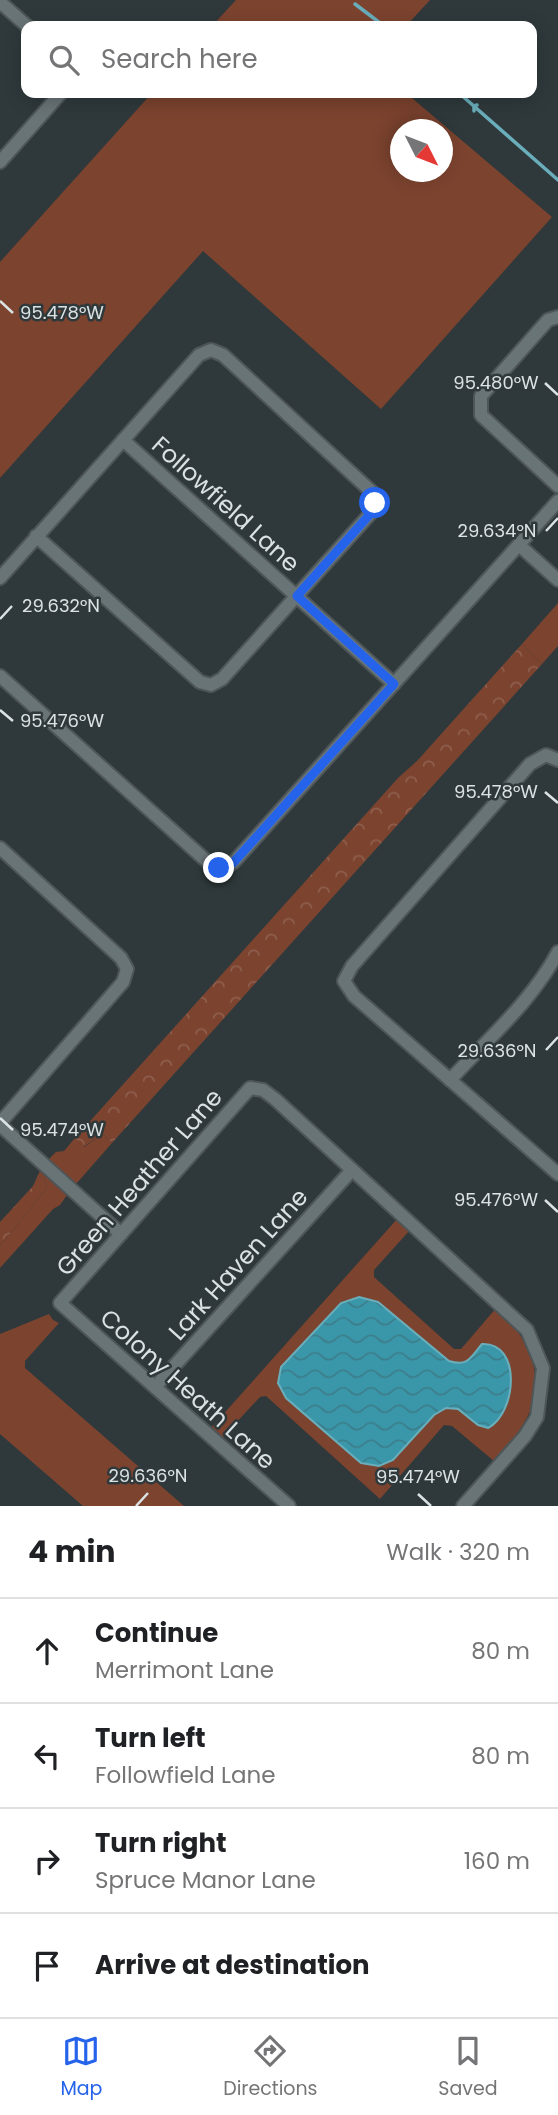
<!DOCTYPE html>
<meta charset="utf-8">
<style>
:root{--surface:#fff;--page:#f6f6f6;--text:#202124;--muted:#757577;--line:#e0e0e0;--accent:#2563eb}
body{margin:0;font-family:Poppins,sans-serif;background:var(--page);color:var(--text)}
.compass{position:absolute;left:390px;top:119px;width:63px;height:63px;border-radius:50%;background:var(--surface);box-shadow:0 4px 18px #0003;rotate:132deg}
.stop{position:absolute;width:21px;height:21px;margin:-16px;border:5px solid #2563eb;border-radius:50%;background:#fff}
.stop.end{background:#2563eb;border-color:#fff;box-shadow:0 2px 7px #0008}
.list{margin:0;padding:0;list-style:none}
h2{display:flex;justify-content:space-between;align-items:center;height:91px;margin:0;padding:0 28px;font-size:30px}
h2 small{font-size:23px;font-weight:400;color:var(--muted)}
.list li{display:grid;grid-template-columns:46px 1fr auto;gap:21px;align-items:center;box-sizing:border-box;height:105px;padding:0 28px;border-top:2px solid var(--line)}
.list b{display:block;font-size:26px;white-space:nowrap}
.list p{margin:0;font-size:23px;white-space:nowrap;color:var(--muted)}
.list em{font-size:23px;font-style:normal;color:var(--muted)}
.icon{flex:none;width:38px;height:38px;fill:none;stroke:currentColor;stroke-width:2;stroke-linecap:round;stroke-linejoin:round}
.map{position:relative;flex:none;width:558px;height:1506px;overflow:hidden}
.search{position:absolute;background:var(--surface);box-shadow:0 4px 18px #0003;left:21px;right:21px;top:21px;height:77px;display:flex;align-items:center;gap:18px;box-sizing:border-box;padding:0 24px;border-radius:14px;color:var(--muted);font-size:26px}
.sheet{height:511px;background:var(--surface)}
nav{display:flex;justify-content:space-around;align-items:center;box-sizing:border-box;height:98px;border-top:2px solid var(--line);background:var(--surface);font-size:19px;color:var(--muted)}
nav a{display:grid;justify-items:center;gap:4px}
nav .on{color:var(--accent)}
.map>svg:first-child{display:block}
.grass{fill:#7c432f;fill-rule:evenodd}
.forest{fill:url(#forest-crowns)}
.water{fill:url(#water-waves);stroke:#6aaebb;stroke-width:2}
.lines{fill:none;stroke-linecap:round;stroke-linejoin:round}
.stream{stroke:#6aaebb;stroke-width:3.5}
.street-casing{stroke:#4e5658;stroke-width:16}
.street{stroke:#697477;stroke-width:12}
.route{stroke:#2563eb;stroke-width:9}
.ticks{fill:none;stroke:#dbe2e3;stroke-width:2.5}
.labels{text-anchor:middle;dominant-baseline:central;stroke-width:5;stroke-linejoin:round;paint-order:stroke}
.street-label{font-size:24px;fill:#dbe2e3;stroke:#2f393b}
.ticks-label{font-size:18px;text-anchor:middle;fill:#dbe2e3;stroke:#2f393b;stroke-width:5;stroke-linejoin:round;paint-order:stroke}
</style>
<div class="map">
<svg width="558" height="1506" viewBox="0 0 558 1506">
<defs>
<pattern id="forest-crowns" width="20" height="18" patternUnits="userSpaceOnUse" patternTransform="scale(1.75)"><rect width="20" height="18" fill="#7c432f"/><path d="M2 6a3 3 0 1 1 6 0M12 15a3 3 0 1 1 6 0" fill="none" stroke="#8e5e4d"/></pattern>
<pattern id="water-waves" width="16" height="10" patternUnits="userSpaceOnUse" patternTransform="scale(1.75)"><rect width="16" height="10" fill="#3a97aa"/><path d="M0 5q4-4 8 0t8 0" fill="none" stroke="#3c7e8b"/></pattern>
</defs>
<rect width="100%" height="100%" fill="#2f393b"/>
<g class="grass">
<path d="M236,0H430L406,26H212Z"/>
<path d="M152,93H406L552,217L381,409L203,251L0,478V262ZM400,130H442V172H400Z"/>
<path d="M558,603V646L542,664L522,644Z"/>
<path d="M103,1134L112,1143L76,1184L48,1160L56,1152L64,1151L75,1138L84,1147Z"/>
<path d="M40,1171L67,1195L60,1205L53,1209L0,1268V1246L47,1188L45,1181L38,1175Z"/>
<path d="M398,1218L410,1230L374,1270V1277L454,1349H461L497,1307C529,1339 550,1380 524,1423C516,1437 504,1449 494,1461L452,1426L444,1425L380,1499L266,1396L260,1397L222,1438L211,1428Z"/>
<path d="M49,1314L53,1320L59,1323L25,1361V1368L184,1506H83L0,1434V1334Z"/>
</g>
<g class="forest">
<path d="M522,644L542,664L112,1143L103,1134L83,1147L75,1138L398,778L417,761Z"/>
<path d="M38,1175L45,1181L47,1188L0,1246V1222L33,1186Z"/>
</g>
<path class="water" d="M359,1297L378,1302L449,1361C468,1367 470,1358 482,1344C522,1342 517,1413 488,1428L478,1425L458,1409L446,1408L434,1415L393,1460L379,1466L361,1463L286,1398L278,1383L281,1367L341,1303Z"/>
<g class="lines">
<g class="stream">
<path d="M355,4L384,26"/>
<path d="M459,93L558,180"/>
<path d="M474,111V106L477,105"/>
</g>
<g class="street-casing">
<g id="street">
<path d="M0,2L27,26"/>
<path d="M0,162L61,93"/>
<path d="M558,317L548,320L481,396V415L558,486"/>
<path d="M123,440L394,684"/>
<path d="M519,545L558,580"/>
<path d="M0,578L199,355L211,350L223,355L373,493L375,503L371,513L222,679L211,685L200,682L36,536"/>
<path d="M0,676L211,865L219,868L233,863L558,501"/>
<path d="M558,760L546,755L530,764L352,966L344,981L354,996L558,1174"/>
<path d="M0,848L121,958L127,969L123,982L0,1123"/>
<path d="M450,1080C487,1040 532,1001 558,952"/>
<path d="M0,1125L121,1234"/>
<path d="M155,1387L352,1170"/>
<path d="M289,1506L60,1303L250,1088L263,1090L275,1099L527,1330L543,1368L537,1417L525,1436L463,1506"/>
</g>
</g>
<use href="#street" class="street"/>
</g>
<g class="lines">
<path class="route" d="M219,868L233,863L394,684L297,596L371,513L375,503"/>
</g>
<path class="ticks" d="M0,301L13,313M545,383L558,395M546,531L558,518M0,619L12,606M0,710L13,721M545,792L558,803M546,1050L558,1037M0,1118L13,1130M545,1200L558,1212M418,1494L431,1506M136,1506L148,1493"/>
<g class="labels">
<g class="street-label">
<text transform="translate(226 504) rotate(42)">Followfield Lane</text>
<text transform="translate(139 1182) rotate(-49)">Green Heather Lane</text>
<text transform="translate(238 1264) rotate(-48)">Lark Haven Lane</text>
<text transform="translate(188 1389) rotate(42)">Colony Heath Lane</text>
</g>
</g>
<g class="ticks-label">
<text x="62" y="319">95.478°W</text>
<text x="496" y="389">95.480°W</text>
<text x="497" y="537">29.634°N</text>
<text x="61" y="612">29.632°N</text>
<text x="62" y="727">95.476°W</text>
<text x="496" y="798">95.478°W</text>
<text x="497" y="1057">29.636°N</text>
<text x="62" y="1136">95.474°W</text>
<text x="496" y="1206">95.476°W</text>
<text x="148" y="1482">29.636°N</text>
<text x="418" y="1483">95.474°W</text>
</g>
</svg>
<svg class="compass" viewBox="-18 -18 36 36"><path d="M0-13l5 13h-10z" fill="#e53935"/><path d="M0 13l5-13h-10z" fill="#757577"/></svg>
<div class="stop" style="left:375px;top:503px"></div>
<div class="stop end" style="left:219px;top:868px"></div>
<div class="search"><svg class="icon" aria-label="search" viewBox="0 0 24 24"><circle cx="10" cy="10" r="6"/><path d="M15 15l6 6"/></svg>Search here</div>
</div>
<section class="sheet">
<h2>4 min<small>Walk · 320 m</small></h2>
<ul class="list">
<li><svg class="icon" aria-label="ahead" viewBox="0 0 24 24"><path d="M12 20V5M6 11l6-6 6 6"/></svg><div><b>Continue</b><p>Merrimont Lane</p></div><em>80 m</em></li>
<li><svg class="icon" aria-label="left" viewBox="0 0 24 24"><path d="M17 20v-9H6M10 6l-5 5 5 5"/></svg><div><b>Turn left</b><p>Followfield Lane</p></div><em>80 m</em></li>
<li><svg class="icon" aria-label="right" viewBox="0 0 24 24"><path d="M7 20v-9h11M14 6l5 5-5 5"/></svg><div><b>Turn right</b><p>Spruce Manor Lane</p></div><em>160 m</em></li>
<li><svg class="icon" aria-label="arrive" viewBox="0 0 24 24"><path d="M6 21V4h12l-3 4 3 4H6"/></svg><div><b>Arrive at destination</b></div></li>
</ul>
</section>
<nav>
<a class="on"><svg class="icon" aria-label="map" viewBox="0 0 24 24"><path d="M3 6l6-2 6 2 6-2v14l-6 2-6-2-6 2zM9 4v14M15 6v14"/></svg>Map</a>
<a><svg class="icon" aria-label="directions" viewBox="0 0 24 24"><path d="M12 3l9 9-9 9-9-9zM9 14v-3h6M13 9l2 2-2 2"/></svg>Directions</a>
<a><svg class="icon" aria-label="saved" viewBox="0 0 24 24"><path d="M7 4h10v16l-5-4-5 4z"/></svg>Saved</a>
</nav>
